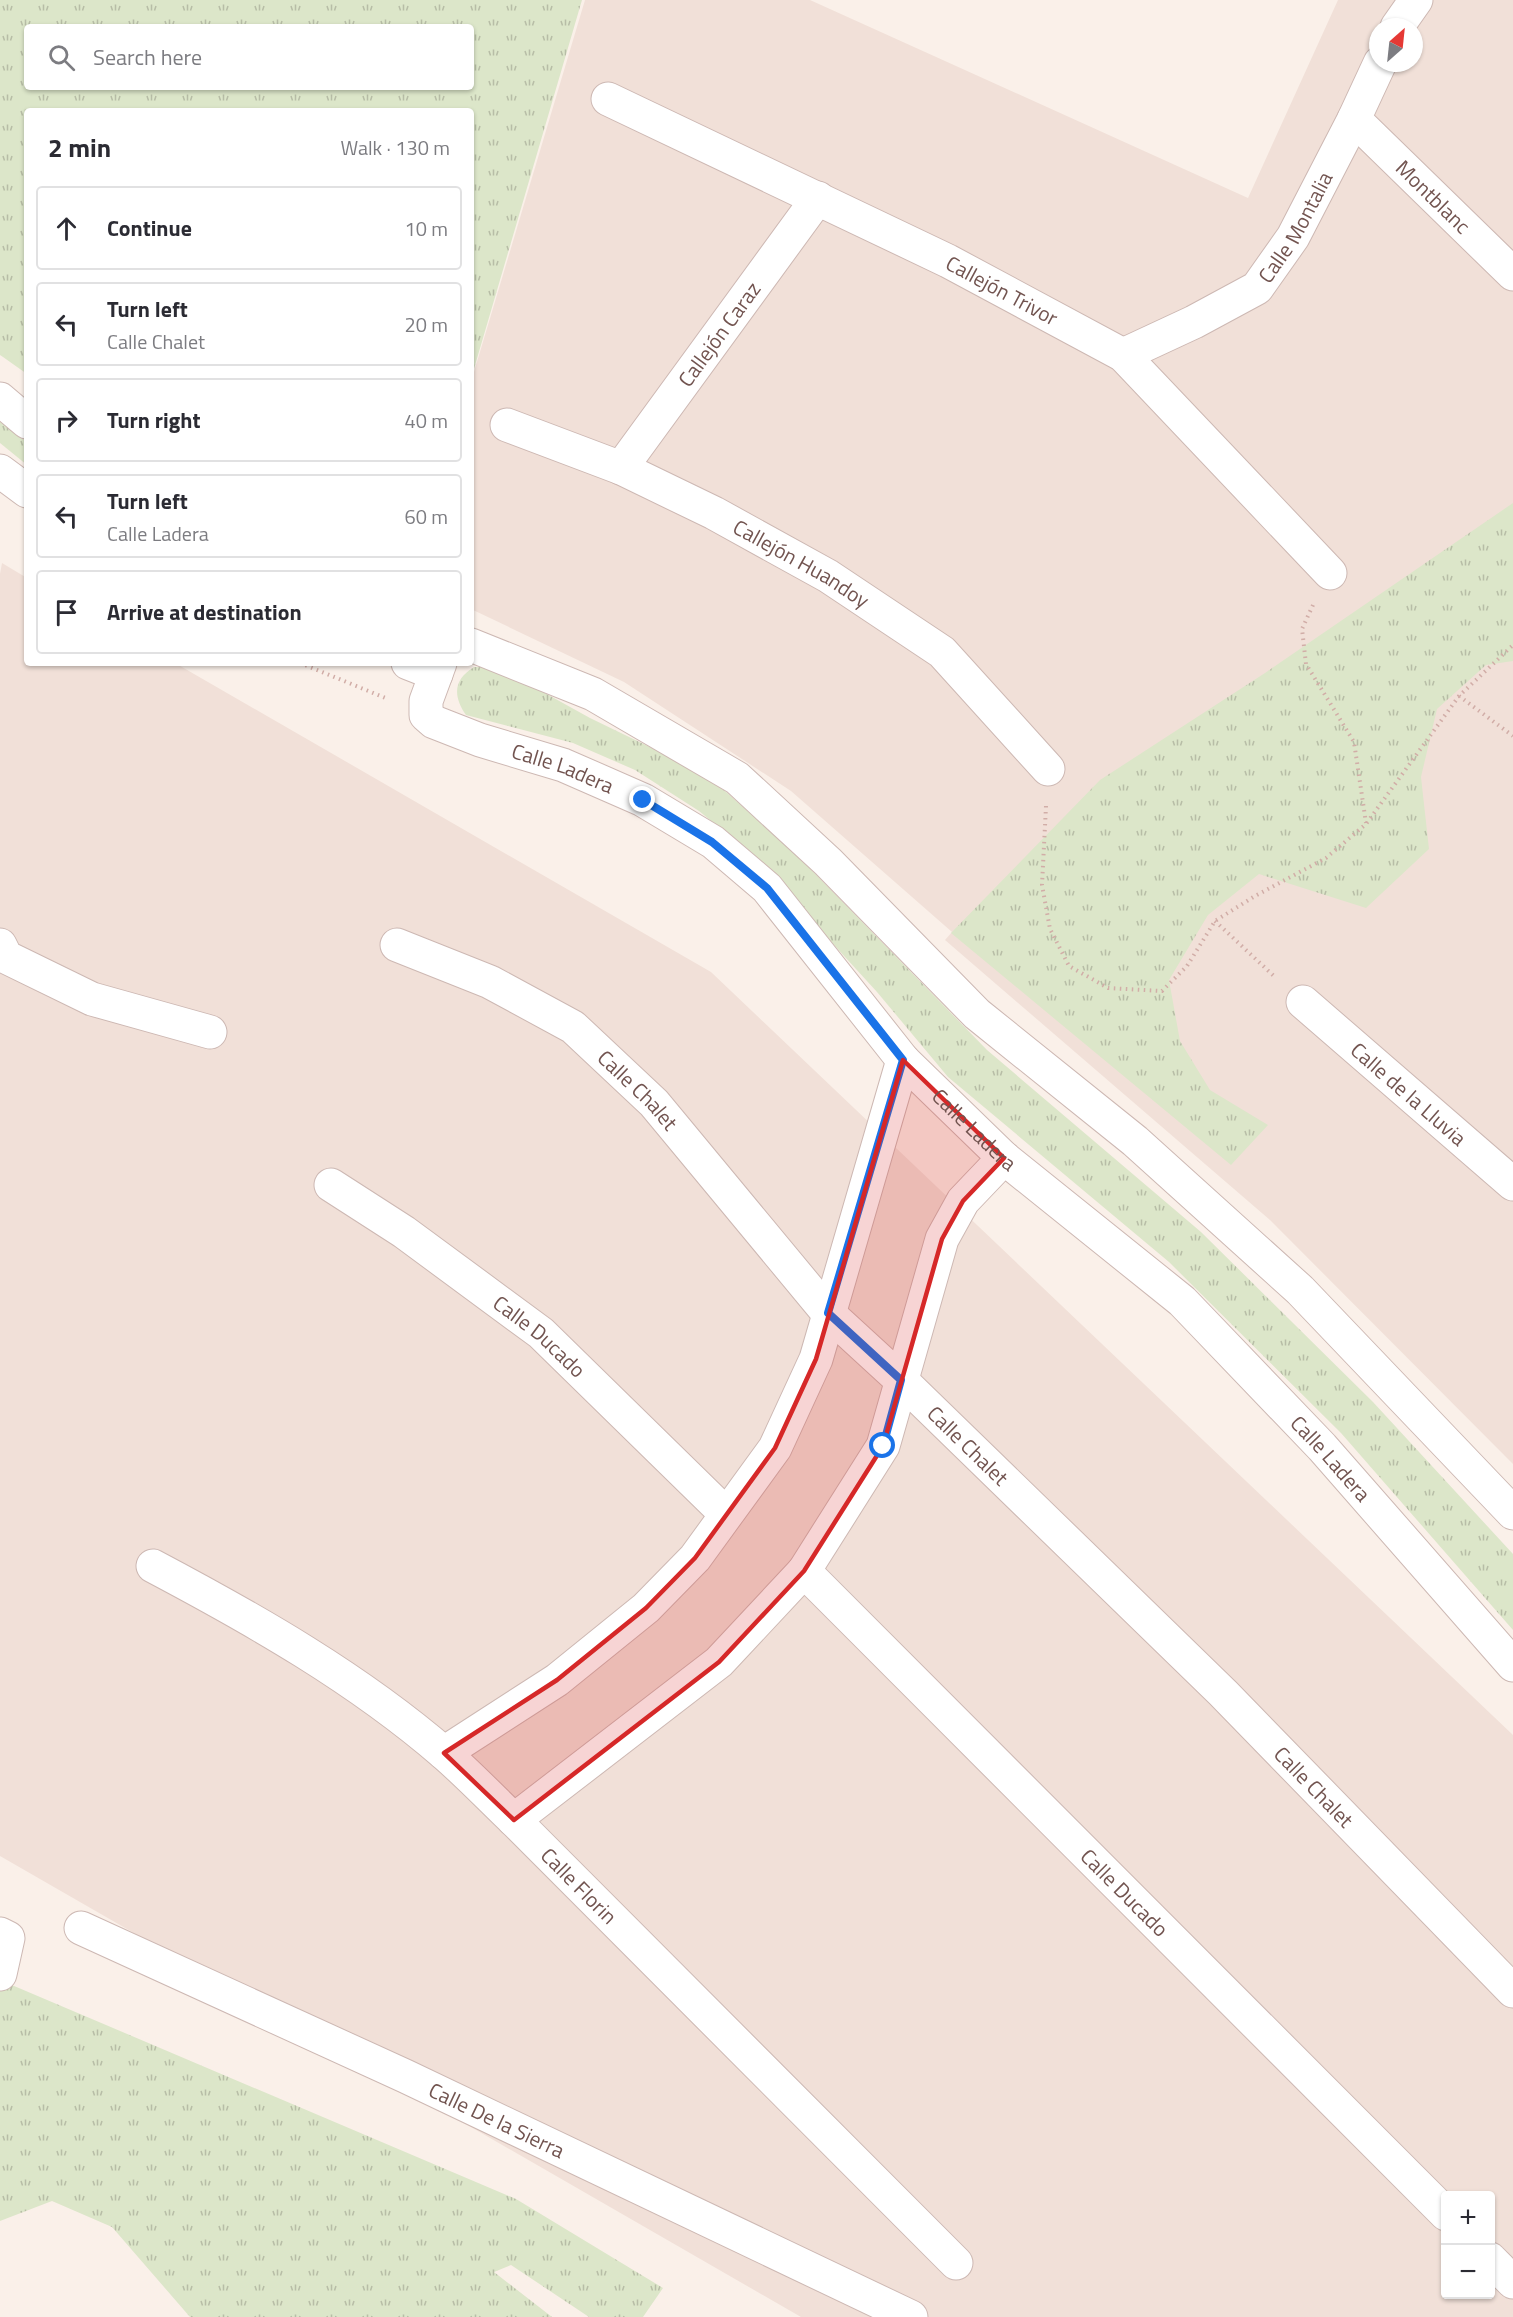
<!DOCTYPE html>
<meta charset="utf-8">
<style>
:root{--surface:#fff;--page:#f2f2f3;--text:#2b2b33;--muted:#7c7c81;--line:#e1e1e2}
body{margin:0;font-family:"Titillium Web",sans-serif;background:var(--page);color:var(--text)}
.controls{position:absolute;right:18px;bottom:18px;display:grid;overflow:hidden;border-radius:6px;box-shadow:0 2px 4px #0004}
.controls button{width:54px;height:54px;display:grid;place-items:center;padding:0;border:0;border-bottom:2px solid var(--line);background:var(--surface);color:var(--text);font:30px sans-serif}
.compass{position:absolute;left:1369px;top:18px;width:54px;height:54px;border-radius:50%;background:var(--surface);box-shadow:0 2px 4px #0004;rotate:27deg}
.stop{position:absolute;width:18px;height:18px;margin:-14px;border:4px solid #1a73e8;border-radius:50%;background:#fff}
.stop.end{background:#1a73e8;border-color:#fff;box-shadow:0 2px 6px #0008}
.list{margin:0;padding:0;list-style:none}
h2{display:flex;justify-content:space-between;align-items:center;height:78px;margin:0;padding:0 24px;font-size:26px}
h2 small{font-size:20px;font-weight:400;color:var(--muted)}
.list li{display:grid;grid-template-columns:39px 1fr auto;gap:18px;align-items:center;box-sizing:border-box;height:84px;margin:0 12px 12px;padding:0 12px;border:2px solid var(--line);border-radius:6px}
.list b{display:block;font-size:22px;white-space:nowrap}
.list p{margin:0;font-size:20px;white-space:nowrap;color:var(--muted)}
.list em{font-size:20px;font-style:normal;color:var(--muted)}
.icon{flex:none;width:33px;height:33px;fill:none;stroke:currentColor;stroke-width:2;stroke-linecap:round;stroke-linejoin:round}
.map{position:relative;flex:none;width:1513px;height:2317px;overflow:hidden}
.search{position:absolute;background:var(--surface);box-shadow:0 2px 4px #0004;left:24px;top:24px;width:450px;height:66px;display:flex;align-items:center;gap:15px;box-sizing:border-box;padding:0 21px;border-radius:6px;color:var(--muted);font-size:22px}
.panel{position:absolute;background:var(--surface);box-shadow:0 2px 4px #0004;left:24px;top:108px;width:450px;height:558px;border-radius:6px}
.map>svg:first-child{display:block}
.residential{fill:#f1e0d8;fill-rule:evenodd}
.grass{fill:url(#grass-tufts);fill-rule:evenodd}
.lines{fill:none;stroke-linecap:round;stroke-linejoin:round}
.minor-casing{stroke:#cdb8b3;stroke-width:35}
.path{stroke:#d1ada7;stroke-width:4;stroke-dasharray:1.5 4.5;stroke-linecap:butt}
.minor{stroke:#fff;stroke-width:33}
.route{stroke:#1a73e8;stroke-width:8}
.marked{fill:#d62828;fill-opacity:0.2;stroke:#d62828;stroke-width:4.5;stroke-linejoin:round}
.labels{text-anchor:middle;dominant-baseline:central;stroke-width:6;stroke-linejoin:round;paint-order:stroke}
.street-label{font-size:21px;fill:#725450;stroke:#fdf4ef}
</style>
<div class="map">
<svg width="1513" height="2317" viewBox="0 0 1513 2317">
<defs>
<pattern id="grass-tufts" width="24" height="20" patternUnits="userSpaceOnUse" patternTransform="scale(1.5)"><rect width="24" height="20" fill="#dce6c9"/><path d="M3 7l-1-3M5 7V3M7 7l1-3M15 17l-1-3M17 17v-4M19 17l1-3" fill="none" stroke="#b7bda6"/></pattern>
</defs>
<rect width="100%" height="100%" fill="#faf0e9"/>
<g class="residential">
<path d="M585,0H810L1248,198L1338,0H1513V1464L1270,1220L945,940L952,932L791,791L624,682L471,609V382ZM1378,27H1414V63H1378Z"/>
<path d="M2,563L27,578V663H175L711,972L1513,1735V2317H801L0,1856V574ZM1446,2196H1490V2294H1446Z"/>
</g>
<g class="grass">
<path d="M0,0H582L471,379V111H27V374L3,357L0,355ZM27,27H471V87H27Z"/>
<path d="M0,421L27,442V465L0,443Z"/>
<path d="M1513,503V661L1486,665L1437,709L1421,777L1429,849L1366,908L1259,874L1208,915L1169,980L1180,1041L1210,1090L1268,1125L1231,1165L951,933L1100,780L1265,673Z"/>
<path d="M474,667H485L525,682L590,718L691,767L725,791L796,854L987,1050L1201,1232L1373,1402L1513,1554V1630L1341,1433L1169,1262L948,1077L877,992L749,852L699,811L635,770L573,743L466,715C453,696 453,680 474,667Z"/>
<path d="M0,1980L516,2199L663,2288L643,2317H589L511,2265L494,2272L552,2317H190L112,2227L52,2201L0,2221Z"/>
</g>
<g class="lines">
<g class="minor-casing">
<g id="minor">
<path d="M1397,27L1416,0"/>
<path id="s1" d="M608,99L948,261L1123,355L1330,573"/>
<path id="s2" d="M1354,119L1513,274"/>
<path id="s3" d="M1123,355L1194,322L1257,288L1293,237L1354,119L1380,63"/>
<path d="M0,399L27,422"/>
<path id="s4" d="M507,425L621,468L714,513L828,576L942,652L1048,769"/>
<path id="s5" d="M621,468L818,198"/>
<path d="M0,471L27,491"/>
<path d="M471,645L593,694L737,778L828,862L977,1014L1135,1141L1300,1290L1513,1513"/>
<path d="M408,663L436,674"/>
<path id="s6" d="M440,663L426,701V715L434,722L480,740L563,765L643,800L713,842L767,888L903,1060L1004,1158L1182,1301L1322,1447L1513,1665"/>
<path d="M0,945L6,957L92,999L210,1032"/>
<path id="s7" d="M397,945L490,982L573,1027L654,1103L828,1313L901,1380L1223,1693L1513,1991"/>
<path id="s8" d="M1303,1002L1513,1184"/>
<path id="s9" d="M331,1185L404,1232L541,1333L726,1514"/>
<path id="s10" d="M153,1566C255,1620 357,1678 445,1754C469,1775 491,1798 514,1820L956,2263"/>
<path id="s11" d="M804,1571L1446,2214"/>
<path d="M444,1753L557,1680L646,1608L695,1558L775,1448L816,1359L903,1060"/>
<path d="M514,1820L719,1662L804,1571L883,1446L942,1239L963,1201L1004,1158"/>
<path id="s12" d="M81,1928L405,2076L911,2317"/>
<path d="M0,1934L8,1938L0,1974"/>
<path d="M1490,2259L1513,2282"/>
</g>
</g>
<g class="path">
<path d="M1313,605L1302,629L1306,664L1354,742L1366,823"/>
<path d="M300,663L388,699"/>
<path d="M1459,696L1513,736"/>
<path d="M1046,806L1042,885L1050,929L1069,966L1108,988L1162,991L1187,966L1215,921L1255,896L1326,858L1366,824L1459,696L1513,645"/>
<path d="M1215,921L1276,978"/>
</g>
<use href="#minor" class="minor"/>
</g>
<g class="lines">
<path class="route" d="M643,800L712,842L767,888L903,1060L828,1313L901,1380L883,1446"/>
</g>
<path class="marked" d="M903,1060L1004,1158L963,1201L942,1239L883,1446L804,1571L719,1662L514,1820L444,1753L557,1680L646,1608L695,1558L775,1448L816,1359Z"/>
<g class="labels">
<g class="street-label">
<text stroke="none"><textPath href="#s2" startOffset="111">Montblanc</textPath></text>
<text stroke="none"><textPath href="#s3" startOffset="222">Calle Montalia</textPath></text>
<text stroke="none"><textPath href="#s1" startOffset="438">Callejón Trivor</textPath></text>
<text stroke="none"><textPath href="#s5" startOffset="166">Callejón Caraz</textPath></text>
<text stroke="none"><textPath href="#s4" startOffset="326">Callejón Huandoy</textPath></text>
<text stroke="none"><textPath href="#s6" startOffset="202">Calle Ladera</textPath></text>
<text stroke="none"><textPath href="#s7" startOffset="285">Calle Chalet</textPath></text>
<text stroke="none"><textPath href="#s8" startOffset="140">Calle de la Lluvia</textPath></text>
<text stroke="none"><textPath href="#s6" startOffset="760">Calle Ladera</textPath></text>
<text stroke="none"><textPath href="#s9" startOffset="258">Calle Ducado</textPath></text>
<text stroke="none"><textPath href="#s7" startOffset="771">Calle Chalet</textPath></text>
<text stroke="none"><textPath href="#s6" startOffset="1246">Calle Ladera</textPath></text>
<text stroke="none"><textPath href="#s7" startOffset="1257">Calle Chalet</textPath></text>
<text stroke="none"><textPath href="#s10" startOffset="536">Calle Florin</textPath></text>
<text stroke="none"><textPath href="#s11" startOffset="454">Calle Ducado</textPath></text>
<text stroke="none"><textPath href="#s12" startOffset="458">Calle De la Sierra</textPath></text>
</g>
</g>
</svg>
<div class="controls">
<button>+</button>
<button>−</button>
</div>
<svg class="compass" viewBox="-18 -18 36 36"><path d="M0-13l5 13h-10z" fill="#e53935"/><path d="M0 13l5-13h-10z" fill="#7c7c81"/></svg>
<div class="stop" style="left:883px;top:1446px"></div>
<div class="stop end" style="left:643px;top:800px"></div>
<div class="search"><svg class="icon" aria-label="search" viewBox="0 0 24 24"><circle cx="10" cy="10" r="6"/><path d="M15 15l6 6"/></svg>Search here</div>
<section class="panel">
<h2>2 min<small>Walk · 130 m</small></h2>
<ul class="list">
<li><svg class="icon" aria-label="ahead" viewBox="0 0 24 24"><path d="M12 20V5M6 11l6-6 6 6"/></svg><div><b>Continue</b></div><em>10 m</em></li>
<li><svg class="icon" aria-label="left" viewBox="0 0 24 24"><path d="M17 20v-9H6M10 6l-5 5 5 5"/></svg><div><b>Turn left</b><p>Calle Chalet</p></div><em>20 m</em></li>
<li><svg class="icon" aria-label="right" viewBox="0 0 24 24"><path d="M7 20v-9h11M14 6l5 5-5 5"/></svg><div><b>Turn right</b></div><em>40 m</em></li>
<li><svg class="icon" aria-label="left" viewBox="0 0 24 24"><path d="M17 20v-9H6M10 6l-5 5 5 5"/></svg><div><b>Turn left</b><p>Calle Ladera</p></div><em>60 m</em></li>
<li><svg class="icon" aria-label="arrive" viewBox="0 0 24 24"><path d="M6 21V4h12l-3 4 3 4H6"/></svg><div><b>Arrive at destination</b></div></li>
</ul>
</section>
</div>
